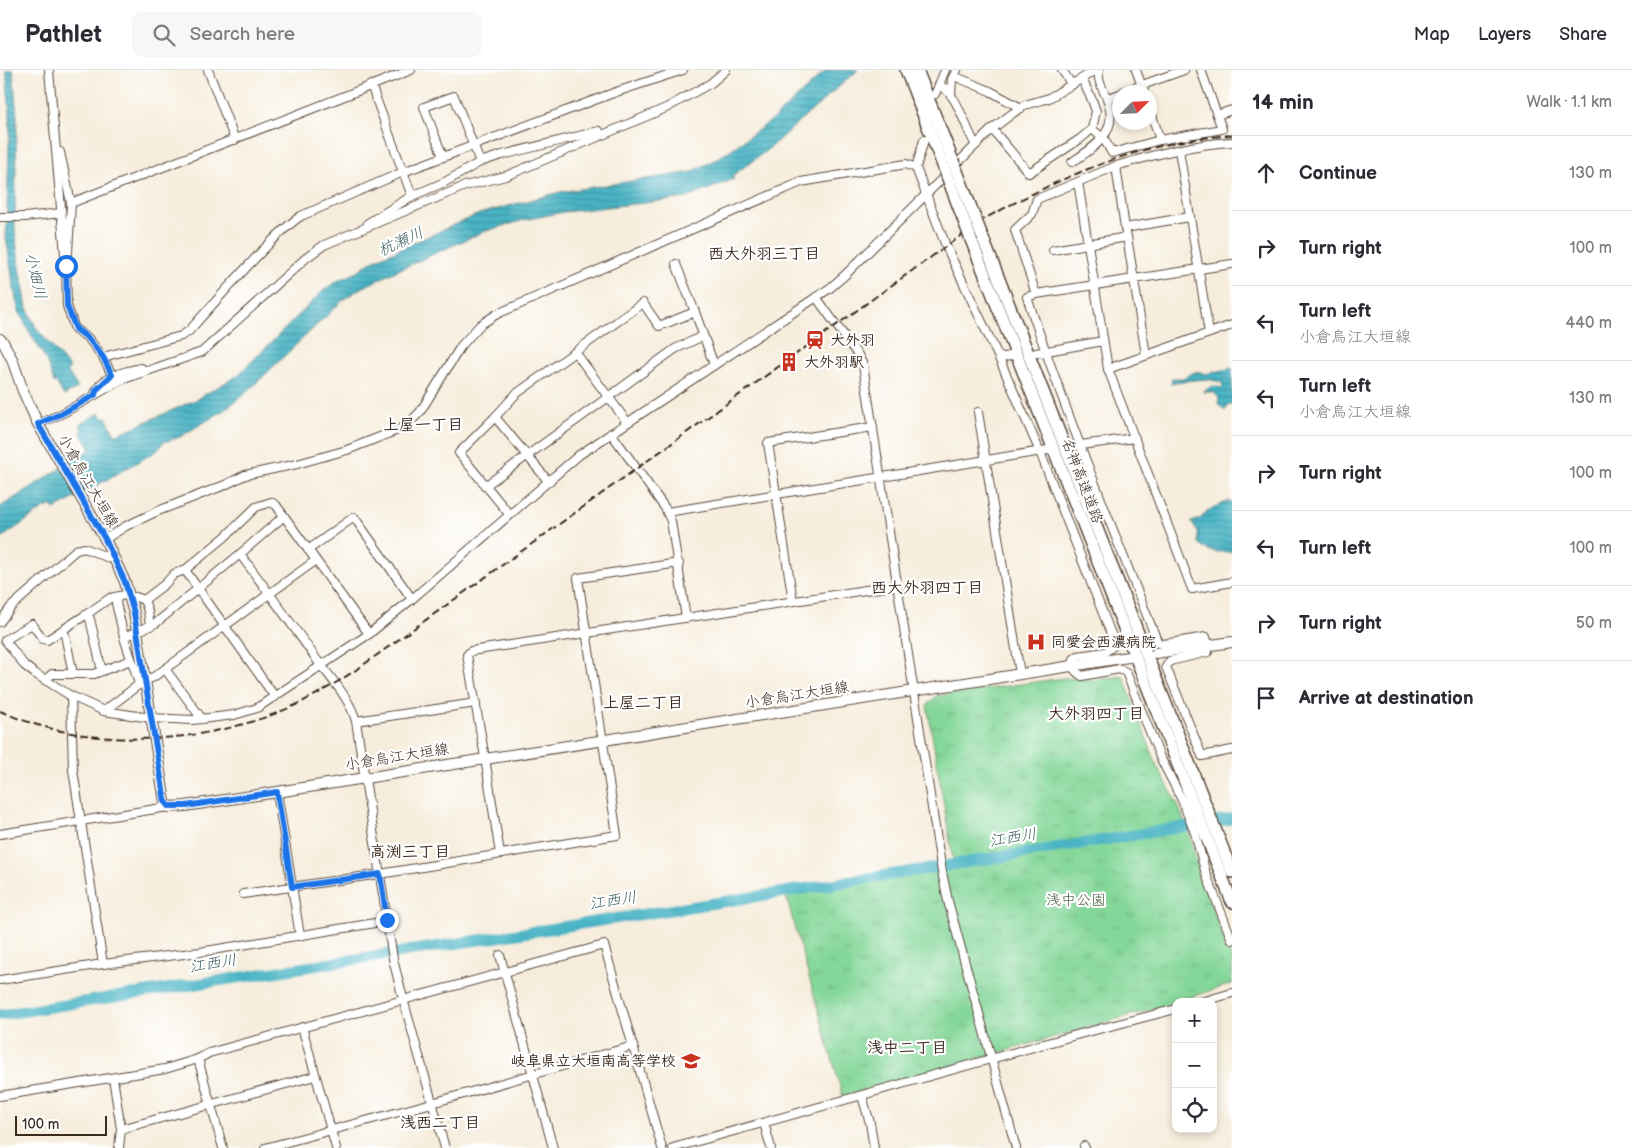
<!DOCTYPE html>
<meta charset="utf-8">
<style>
:root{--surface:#fff;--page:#f7f7f7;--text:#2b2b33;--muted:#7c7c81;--line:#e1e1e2}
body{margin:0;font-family:"Balsamiq Sans","Klee One",sans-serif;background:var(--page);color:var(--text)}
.controls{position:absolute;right:15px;bottom:15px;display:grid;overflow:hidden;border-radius:10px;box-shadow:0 2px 8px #0003}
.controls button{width:45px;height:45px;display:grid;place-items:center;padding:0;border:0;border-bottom:1px solid var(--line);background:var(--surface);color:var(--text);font:25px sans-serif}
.compass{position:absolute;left:1112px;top:15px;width:45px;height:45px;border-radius:50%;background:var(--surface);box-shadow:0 2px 8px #0003;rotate:66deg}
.scale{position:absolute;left:15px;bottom:12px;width:92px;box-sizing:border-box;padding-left:5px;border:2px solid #3b2a1e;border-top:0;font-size:14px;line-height:18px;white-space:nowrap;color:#3b2a1e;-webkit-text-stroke:4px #fff;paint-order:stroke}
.stop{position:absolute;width:15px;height:15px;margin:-11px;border:4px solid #1a73e8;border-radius:50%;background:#fff}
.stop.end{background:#1a73e8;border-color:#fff;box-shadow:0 1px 5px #0008}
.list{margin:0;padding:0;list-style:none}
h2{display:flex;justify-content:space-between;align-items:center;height:65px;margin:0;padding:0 20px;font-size:21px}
h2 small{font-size:16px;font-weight:400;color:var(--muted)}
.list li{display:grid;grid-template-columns:32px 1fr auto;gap:15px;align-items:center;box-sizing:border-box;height:75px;padding:0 20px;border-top:1px solid var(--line)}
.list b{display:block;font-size:19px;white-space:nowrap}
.list p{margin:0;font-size:16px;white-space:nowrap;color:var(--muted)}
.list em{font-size:16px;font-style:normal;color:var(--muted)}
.icon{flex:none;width:28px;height:28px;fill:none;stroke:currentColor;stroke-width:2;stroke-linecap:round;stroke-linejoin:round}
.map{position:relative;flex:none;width:1232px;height:1078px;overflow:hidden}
header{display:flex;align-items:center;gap:30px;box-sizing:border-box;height:70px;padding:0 25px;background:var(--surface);border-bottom:1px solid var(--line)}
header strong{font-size:24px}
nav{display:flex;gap:28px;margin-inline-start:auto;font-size:18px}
.search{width:350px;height:45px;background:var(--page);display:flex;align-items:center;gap:12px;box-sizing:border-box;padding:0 18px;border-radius:10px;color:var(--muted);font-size:19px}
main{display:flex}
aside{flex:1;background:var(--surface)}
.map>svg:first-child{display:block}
.park{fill:url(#park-tufts);stroke:#60805c}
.water{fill:url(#water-rules);stroke:#426f72}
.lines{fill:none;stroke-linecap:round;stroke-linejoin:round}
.river{stroke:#48b4c5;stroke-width:11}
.minor-casing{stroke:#57473a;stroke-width:10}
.major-casing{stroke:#57473a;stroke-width:12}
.highway-casing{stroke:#57473a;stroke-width:14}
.minor{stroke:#fff;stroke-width:8}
.major{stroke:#fff;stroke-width:10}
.highway{stroke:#fff;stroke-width:11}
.rail{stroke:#3b2a1e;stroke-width:2;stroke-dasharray:8 4;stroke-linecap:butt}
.highway-bridge-casing{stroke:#57473a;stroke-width:14;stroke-linecap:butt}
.highway-bridge{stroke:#fff;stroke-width:11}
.route{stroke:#1a73e8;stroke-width:6}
.labels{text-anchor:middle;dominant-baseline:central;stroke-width:4.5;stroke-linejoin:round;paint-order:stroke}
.poi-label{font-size:15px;font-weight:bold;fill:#3b2a1e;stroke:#fff;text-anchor:start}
.street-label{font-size:15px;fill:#3b2a1e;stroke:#fff}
.park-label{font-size:15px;fill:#515e43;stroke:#fff}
.water-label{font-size:16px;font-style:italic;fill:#406161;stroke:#fff}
.neighbourhood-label{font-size:16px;font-weight:bold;fill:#3b2a1e;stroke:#fff}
</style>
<header>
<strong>Pathlet</strong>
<div class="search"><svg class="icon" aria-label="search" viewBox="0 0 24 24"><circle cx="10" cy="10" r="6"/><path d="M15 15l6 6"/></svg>Search here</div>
<nav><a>Map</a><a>Layers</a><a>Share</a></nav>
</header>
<main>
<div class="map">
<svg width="1232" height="1078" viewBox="0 0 1232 1078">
<defs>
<pattern id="park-tufts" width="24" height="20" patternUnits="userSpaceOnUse" patternTransform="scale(1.25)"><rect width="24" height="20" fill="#84d799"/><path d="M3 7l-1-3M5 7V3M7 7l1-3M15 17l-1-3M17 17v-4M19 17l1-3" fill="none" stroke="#73b983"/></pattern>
<pattern id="water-rules" width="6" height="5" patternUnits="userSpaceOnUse" patternTransform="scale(1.25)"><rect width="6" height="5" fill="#48b4c5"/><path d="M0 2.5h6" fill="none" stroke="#3d939f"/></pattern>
</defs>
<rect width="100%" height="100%" fill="#fff"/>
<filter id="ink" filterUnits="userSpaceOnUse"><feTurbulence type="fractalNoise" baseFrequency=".02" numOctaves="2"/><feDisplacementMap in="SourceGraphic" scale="10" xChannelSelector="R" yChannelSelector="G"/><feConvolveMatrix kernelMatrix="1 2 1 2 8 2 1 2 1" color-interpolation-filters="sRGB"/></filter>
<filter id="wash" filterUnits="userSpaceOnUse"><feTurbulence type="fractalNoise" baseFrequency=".0096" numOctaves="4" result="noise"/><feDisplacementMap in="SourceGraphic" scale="20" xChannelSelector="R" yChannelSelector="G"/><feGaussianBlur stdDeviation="1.12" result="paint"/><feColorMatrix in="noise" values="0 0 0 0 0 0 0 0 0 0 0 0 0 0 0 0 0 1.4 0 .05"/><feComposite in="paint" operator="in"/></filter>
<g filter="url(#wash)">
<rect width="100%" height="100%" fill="#f6eddc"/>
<path class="park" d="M1123,606L1157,696L1178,735L1190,766L1201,809L1232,890V914L1156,938L843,1027L785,823L954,795L927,635L936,626L1064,608L1095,610Z"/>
<g class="water">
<path d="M6,0H13L17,46L15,156L17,178L27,238L37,259L70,298L67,300L78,318L64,326L56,312L54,313L46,290L25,254L18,239L14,220L6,167L10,46Z"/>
<path d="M826,0H858L766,81L732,106L734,109L687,128L564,142L524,150L483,162L394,202L356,221L342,231L248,321L223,341L180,367L164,372L157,381L54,440L52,435L43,439L0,469V437L91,379L81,363L82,360L80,354L99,343L103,348L106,347L115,364H118L195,330L237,306L324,220L337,211L355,203L370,192L479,144L560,122L692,102L723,85L775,48Z"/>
<path d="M1232,298V335H1228L1225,341L1218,334L1219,328L1213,322H1203L1212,316L1223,318L1222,313C1207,306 1187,311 1171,314L1172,308C1176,308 1182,309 1185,307C1193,303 1196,299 1205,304Z"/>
<path d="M1228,431L1232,432V482C1214,481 1213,485 1198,473V461L1191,452L1200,449L1207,441Z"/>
</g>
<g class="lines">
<path class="river" d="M0,945L772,824L1232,749"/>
</g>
</g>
<g filter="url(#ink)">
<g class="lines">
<g class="minor-casing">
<g id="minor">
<path d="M49,0L66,196L67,236L75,259L88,268L103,287L112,305"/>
<path d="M208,0L235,70"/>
<path d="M1062,0L1072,15"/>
<path d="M1136,0L1144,22"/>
<path d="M954,6L990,21L1021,38"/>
<path d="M371,15L412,126"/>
<path d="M939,15C958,23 965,59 976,75"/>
<path d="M1123,22L1184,0"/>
<path d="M935,24L939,15L945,0"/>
<path d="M951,25L952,9L957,0"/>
<path d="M1107,28L1120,24"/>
<path d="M1150,39L1160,70L1222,59L1201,0"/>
<path d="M1217,45L1232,40"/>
<path d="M992,59L1029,103L1080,69L1092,59L1096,41L1092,30L1082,9"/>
<path d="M1092,59L1104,69L1112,83L1160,70"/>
<path d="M924,70L916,98L946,176L999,288L1040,382L1113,569L1112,577L1105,582L1078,586L1074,589C1072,598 1074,601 1082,606L1119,599L1126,602L1160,687L1182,730L1195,763L1206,804L1232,870"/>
<path d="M1179,80L1209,263"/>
<path d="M60,82L71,133L68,182"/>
<path d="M443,87L424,37L454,26L480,92"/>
<path d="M1072,92C1097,76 1121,60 1106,26C1102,18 1097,9 1099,0"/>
<path d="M1116,96C1153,85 1193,74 1232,72"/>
<path d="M1078,112L1108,299L1192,519L1232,512"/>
<path d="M71,133L411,0"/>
<path d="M0,147H25L61,143"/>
<path d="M368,153L412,126L445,112L480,92L502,85L599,61"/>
<path d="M1127,167L1146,285"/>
<path d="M1053,180L1127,167L1125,158L1189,147"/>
<path d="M676,194L695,242L714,295"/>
<path d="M1232,194L1036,224L1027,227C1066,344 1112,458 1158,573L1164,574L1206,567L1208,575V582L1170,591L1166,597L1202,686L1232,680"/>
<path d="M1036,224L1015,160L1032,144L1037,129L1116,96L1125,158"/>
<path d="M816,227L858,285L863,295L942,802L948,831L1016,1078"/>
<path d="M1036,283L1103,271"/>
<path d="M103,287L181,266L189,261C213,234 238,206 264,179C275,168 287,155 301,146L403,102L616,22L683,0"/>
<path d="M999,288L1010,286"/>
<path d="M1108,299L1232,255"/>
<path d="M95,325L121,310L202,282L306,188L324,175L465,116L506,106L666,38L711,13L726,0"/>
<path d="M978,342L1020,604"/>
<path d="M495,347L516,324L575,282"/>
<path d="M627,352L575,282L643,233L659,256L695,242"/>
<path d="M38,354L63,343L95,325C98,307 126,301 141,298L145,300"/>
<path d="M611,363L665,438L671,451L686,548"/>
<path d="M1073,376L1135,368"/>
<path d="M485,416L675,279L703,266"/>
<path d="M667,442L1048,380"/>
<path d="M510,445L459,383L495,347L549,412"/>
<path d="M105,469L126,456L158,441L225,415L245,405L297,394L347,380L405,357L420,342L461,276L480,255L497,244L801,112L906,94L916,98"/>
<path d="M308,480L354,447L412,529"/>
<path d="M240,484C266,519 292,554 317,590C332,610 349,627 356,651L393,889L403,929L445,1078"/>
<path d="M185,500L225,467L256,437L271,432L276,435L284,446"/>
<path d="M117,527L116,533L124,567L133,563"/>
<path d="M136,527L144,530L148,541L150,556"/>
<path d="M144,530L165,514L174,504L185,500L275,627"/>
<path d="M793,531L768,373L873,357"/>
<path d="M87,544L47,570L43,569L32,554L5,570L24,595L34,603L71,626L104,641L151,648L193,650L234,645L257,638L369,564L412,529L579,385L830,218L845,205L992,59L1013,43L1025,35L1049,28L1096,0"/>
<path d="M0,552L11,537L76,480L85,478L116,491"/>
<path d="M143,559L156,553L240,484L284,446L369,564"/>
<path d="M124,567C129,584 135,598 139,615"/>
<path d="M165,599L315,491"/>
<path d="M102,601L90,549L87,544L110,528L125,525"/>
<path d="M73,604H94L131,590"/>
<path d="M45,610L52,604H73L65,565L62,561"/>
<path d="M71,626L73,700L103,894"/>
<path d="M104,641L145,610L152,608L165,599L202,649"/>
<path d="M356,651L476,633"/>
<path d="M277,722L300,866"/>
<path d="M0,764L168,737"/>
<path d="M500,784L485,688L467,585L471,581L898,515"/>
<path d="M243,824L380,804L617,765L578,508L679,493"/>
<path d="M500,885L553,1078"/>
<path d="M0,910L103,894L200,882L387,851"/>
<path d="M1201,932L1232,923"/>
<path d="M302,957L336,1078"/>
<path d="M198,989L223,1078"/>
<path d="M113,1008L121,1059L119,1078"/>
<path d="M0,1026L165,999L198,989L209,983L604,875L662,1078"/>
<path d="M862,1026L870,1053L874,1078"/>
<path d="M764,1053L771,1078"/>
<path d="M121,1059L315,1006"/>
<path d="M1084,1076L1085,1078"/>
<path d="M265,1078L432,1033L633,976"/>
<path d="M673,1078L1076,965L1176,939"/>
</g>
</g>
<g class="major-casing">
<g id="major">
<path d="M0,269L3,272L12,289L23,321L38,354L105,469L125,512L134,543L165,732L168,737L185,736L277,722L1128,587"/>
<path d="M1156,583L1232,572"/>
</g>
</g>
<g class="highway-casing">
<g id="highway">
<path d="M906,0L944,98"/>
<path d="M917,0L953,91"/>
<path d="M982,166L1232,802"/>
<path d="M972,172L1232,832"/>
</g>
</g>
<use href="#minor" class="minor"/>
<use href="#major" class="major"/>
<use href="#highway" class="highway"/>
<path class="rail" d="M0,641C89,681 201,676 289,638C314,627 336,613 359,598L984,149C1063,106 1141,71 1232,65"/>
<g class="highway-bridge-casing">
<g id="highway-bridge">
<path d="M953,91L982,166"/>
<path d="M944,98L972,172"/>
</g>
</g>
<use href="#highway-bridge" class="highway-bridge"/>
</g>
</g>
<g class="lines" filter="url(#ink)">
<path class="route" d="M66,196L67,236L76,259L88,268L103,287L112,305L96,320L95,325L63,343L38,354L105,469L125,512L134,543L165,732L168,736H186L277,722L292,817L380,804L387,850"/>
</g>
<defs>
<g id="station-bare" transform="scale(1.5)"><path d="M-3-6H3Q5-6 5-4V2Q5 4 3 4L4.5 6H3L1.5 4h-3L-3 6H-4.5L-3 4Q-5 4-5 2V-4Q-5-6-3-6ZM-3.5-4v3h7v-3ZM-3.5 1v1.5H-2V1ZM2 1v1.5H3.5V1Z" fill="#c8321e" stroke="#fff" stroke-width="2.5" paint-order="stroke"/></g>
<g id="building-bare" transform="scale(1.5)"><path d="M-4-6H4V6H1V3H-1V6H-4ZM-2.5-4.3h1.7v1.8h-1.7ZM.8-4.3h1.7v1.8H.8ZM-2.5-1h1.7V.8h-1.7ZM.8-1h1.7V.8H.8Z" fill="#c8321e" stroke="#fff" stroke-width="2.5" paint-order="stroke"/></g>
<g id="hospital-bare" transform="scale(1.5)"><path d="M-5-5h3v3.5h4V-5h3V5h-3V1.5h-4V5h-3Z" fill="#c8321e" stroke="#fff" stroke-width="2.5" paint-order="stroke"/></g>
<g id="school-bare" transform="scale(1.5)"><path d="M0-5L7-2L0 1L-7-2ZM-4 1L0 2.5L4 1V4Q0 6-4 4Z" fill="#c8321e" stroke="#fff" stroke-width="2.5" paint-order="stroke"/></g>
</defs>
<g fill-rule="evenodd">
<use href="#station-bare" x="815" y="270"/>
<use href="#building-bare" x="789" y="292"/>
<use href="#hospital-bare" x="1036" y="572"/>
<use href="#school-bare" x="691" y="991"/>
</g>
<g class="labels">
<g class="poi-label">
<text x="830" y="270">大外羽</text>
<text x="804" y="292">大外羽駅</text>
<text x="1051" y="572">同愛会西濃病院</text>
<text x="676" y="991" text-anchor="end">岐阜県立大垣南高等学校</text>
</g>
<g class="street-label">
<text transform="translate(88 411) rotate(60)">小倉烏江大垣線</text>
<text transform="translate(1082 411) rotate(69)">名神高速道路</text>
<text transform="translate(797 625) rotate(-9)">小倉烏江大垣線</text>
<text transform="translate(397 687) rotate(-9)">小倉烏江大垣線</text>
</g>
<g class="park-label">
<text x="1076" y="830">浅中公園</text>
</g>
<g class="water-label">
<text transform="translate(401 172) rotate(-25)">杭瀬川</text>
<text transform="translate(35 206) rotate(77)">小畑川</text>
<text transform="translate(1013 768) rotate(-9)">江西川</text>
<text transform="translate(613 831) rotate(-9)">江西川</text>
<text transform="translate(213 894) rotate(-9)">江西川</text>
</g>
<g class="neighbourhood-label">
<text x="764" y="184">西大外羽三丁目</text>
<text x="423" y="355">上屋一丁目</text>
<text x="927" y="518">西大外羽四丁目</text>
<text x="643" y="633">上屋二丁目</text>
<text x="1096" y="644">大外羽四丁目</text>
<text x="410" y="782">高渕三丁目</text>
<text x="907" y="978">浅中二丁目</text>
<text x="440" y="1053">浅西二丁目</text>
</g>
</g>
</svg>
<div class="controls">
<button>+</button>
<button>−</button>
<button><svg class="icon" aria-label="locate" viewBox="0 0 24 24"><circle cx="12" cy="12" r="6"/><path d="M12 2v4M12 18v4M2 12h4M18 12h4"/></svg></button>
</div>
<svg class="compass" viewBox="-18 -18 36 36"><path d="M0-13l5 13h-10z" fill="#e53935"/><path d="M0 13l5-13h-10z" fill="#7c7c81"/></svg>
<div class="scale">100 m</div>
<div class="stop" style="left:66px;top:196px"></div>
<div class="stop end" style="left:387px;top:850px"></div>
</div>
<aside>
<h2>14 min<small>Walk · 1.1 km</small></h2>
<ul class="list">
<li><svg class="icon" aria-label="ahead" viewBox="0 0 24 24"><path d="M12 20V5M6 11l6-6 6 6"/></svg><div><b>Continue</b></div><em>130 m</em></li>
<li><svg class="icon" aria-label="right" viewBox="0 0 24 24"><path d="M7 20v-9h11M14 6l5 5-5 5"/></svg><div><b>Turn right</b></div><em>100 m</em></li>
<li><svg class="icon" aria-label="left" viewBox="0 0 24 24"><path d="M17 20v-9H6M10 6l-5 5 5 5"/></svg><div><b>Turn left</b><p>小倉烏江大垣線</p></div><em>440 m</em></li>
<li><svg class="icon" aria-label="left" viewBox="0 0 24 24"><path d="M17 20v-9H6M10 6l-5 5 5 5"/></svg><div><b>Turn left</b><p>小倉烏江大垣線</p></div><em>130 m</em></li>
<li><svg class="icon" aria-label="right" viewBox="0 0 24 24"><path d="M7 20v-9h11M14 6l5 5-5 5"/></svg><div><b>Turn right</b></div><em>100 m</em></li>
<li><svg class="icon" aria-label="left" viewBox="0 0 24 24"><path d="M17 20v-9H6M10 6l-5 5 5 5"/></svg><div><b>Turn left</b></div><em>100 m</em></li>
<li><svg class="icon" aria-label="right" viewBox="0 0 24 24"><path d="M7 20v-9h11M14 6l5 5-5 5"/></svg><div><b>Turn right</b></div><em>50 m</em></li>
<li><svg class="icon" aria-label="arrive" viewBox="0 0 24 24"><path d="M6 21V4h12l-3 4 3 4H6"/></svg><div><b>Arrive at destination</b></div></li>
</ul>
</aside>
</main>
